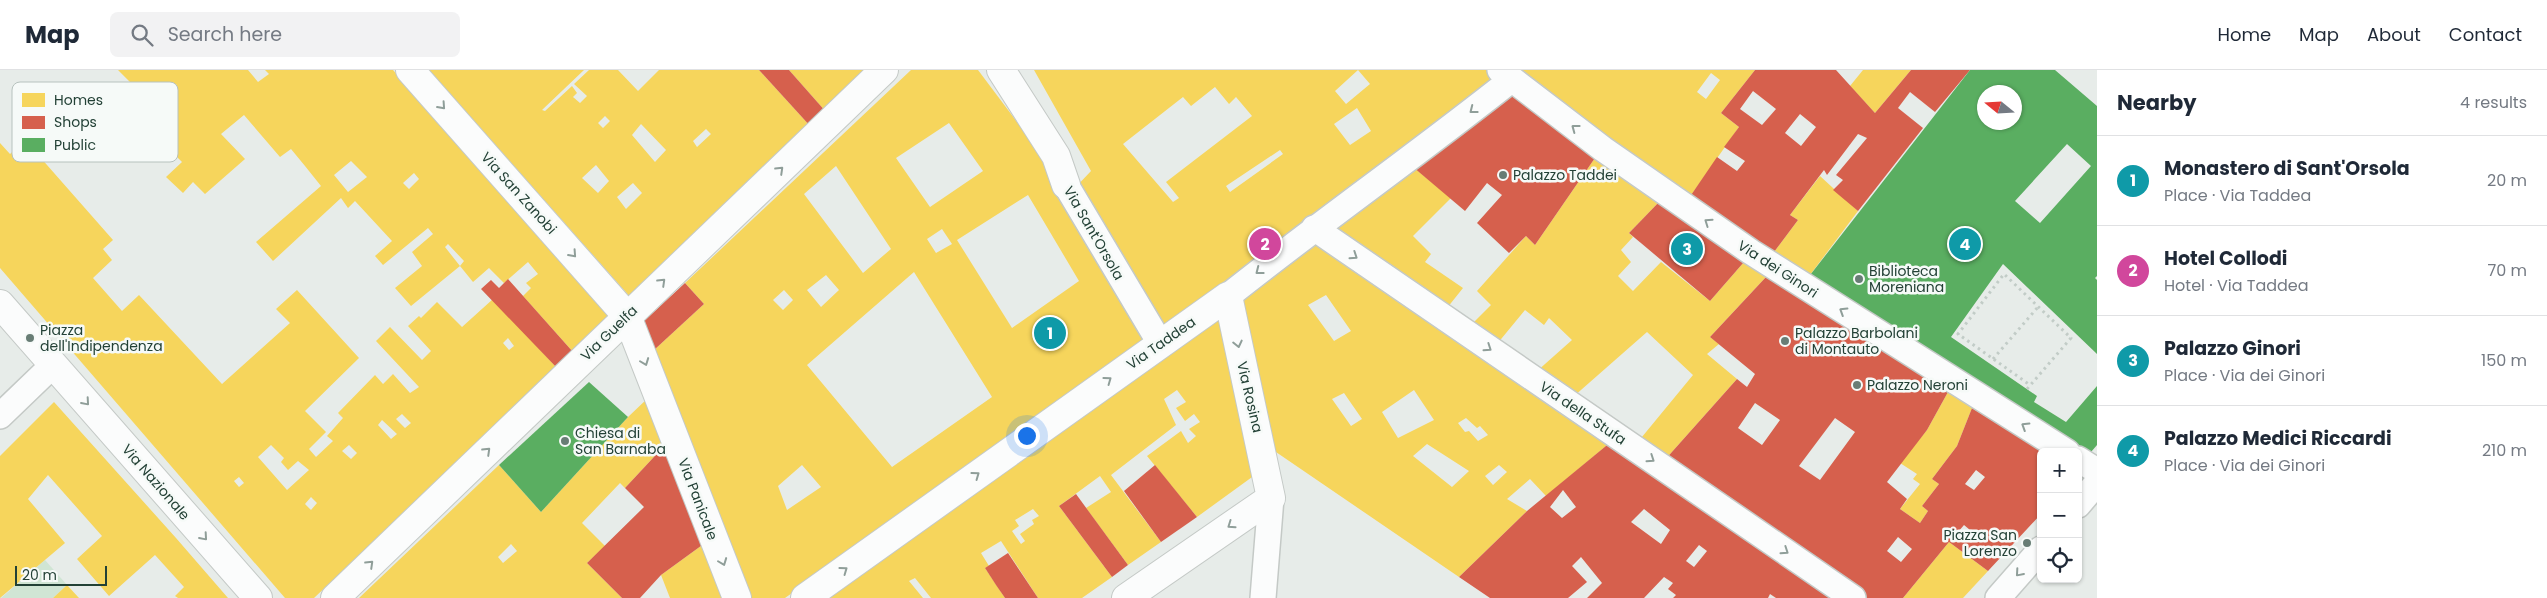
<!DOCTYPE html>
<meta charset="utf-8">
<style>
:root{--surface:#fff;--page:#f2f2f3;--text:#1f2937;--muted:#747a83;--line:#e0e1e3;--accent:#2563eb}
body{margin:0;font-family:Poppins,sans-serif;background:var(--page);color:var(--text)}
.controls{position:absolute;right:15px;bottom:15px;display:grid;overflow:hidden;border-radius:8px;box-shadow:0 1px 4px #0004}
.controls button{width:45px;height:45px;display:grid;place-items:center;padding:0;border:0;border-bottom:1px solid var(--line);background:var(--surface);color:var(--text);font:25px sans-serif}
.compass{position:absolute;left:1977px;top:15px;width:45px;height:45px;border-radius:50%;background:var(--surface);box-shadow:0 1px 4px #0004;rotate:288deg}
.scale{position:absolute;left:15px;bottom:12px;width:92px;box-sizing:border-box;padding-left:5px;border:2px solid #234136;border-top:0;font-size:14px;line-height:18px;white-space:nowrap;color:#234136;-webkit-text-stroke:4px #f6faf8;paint-order:stroke}
.you{position:absolute;left:1026px;top:365px;width:18px;height:18px;margin:-12px;border:4px solid #fff;border-radius:50%;background:#1a73e8;box-shadow:0 0 0 8px #1a73e833}
.badge{display:grid;place-items:center;width:32px;height:32px;border-radius:50%;background:var(--accent);color:#fff;font-size:16px;font-weight:700}
.pin{position:absolute;translate:-50% -50%;border:2px solid #fff;box-shadow:0 1px 5px #0006}
.list{margin:0;padding:0;list-style:none}
h2{display:flex;justify-content:space-between;align-items:center;height:65px;margin:0;padding:0 20px;font-size:21px}
h2 small{font-size:16px;font-weight:400;color:var(--muted)}
.list li{display:grid;grid-template-columns:32px 1fr auto;gap:15px;align-items:center;box-sizing:border-box;height:90px;padding:0 20px;border-top:1px solid var(--line)}
.list b{display:block;font-size:19px;white-space:nowrap}
.list p{margin:0;font-size:16px;white-space:nowrap;color:var(--muted)}
.list em{font-size:16px;font-style:normal;color:var(--muted)}
.icon{flex:none;width:28px;height:28px;fill:none;stroke:currentColor;stroke-width:2;stroke-linecap:round;stroke-linejoin:round}
.map{position:relative;flex:none;width:2097px;height:528px;overflow:hidden}
header{display:flex;align-items:center;gap:30px;box-sizing:border-box;height:70px;padding:0 25px;background:var(--surface);border-bottom:1px solid var(--line)}
header strong{font-size:24px}
nav{display:flex;gap:28px;margin-inline-start:auto;font-size:18px}
.search{width:350px;height:45px;background:var(--page);display:flex;align-items:center;gap:12px;box-sizing:border-box;padding:0 18px;border-radius:8px;color:var(--muted);font-size:19px}
main{display:flex}
aside{flex:1;background:var(--surface)}
.map>svg:first-child{display:block}
.green{fill:#d0e5d4}
.homes{fill:#f6d55c;fill-rule:evenodd}
.shops{fill:#d6604d;fill-rule:evenodd}
.public{fill:#5aae61;fill-rule:evenodd}
.lines{fill:none;stroke-linecap:round;stroke-linejoin:round}
.pedestrian-casing{stroke:#c4c9c6;stroke-width:28}
.minor-casing{stroke:#c4c9c6;stroke-width:30}
.path{stroke:#c2ccc7;stroke-width:3;stroke-dasharray:2.5 4;stroke-linecap:butt}
.pedestrian{stroke:#fbfcfc;stroke-width:25}
.minor{stroke:#fbfcfc;stroke-width:28}
.oneway{stroke:#8f9e99}
.poi-dot{fill:#687d75;stroke:#f6faf8;stroke-width:2}
.labels{text-anchor:middle;dominant-baseline:central;stroke-width:5;stroke-linejoin:round;paint-order:stroke}
.poi-label{font-size:14px;fill:#234136;stroke:#f6faf8;text-anchor:start}
.street-label{font-size:14px;fill:#234136;stroke:#f6faf8}
.key{fill:#f6faf8;stroke:#b7c2be;stroke-width:1}
.key-label{font-size:14px;fill:#234136}
</style>
<header>
<strong>Map</strong>
<div class="search"><svg class="icon" aria-label="search" viewBox="0 0 24 24"><circle cx="10" cy="10" r="6"/><path d="M15 15l6 6"/></svg>Search here</div>
<nav><a>Home</a><a>Map</a><a>About</a><a>Contact</a></nav>
</header>
<main>
<div class="map">
<svg width="2097" height="528" viewBox="0 0 2097 528">
<rect width="100%" height="100%" fill="#e7ece9"/>
<path class="green" d="M45,490L67,515L53,528H1Z"/>
<g class="homes">
<path d="M118,0H248L258,12L269,4L265,0H393L611,246L573,282L523,226L531,218L526,213L538,204L528,192L504,213L489,198L473,212L460,196L411,236L395,218L422,196L412,182L433,164L428,158L383,195L375,186L392,171L355,131L348,138L341,128L273,191L256,172L321,116L305,96L291,79L280,87L244,45L221,64L245,89L205,124L193,112L183,123L166,107L182,92L117,27L132,14ZM351,91L367,107L348,122L334,105ZM414,103L419,109L409,119L403,113ZM448,174L464,191L460,196L445,177Z"/>
<path d="M429,0H584L542,40L545,41L572,16L577,23L573,27L580,33L587,26L574,14L589,0H618L638,21L659,0H759L811,57L631,228ZM605,46L610,51L603,58L598,53ZM641,54L666,80L655,92L632,65ZM706,59L711,64L697,77L693,71ZM596,95L609,111L598,123L582,108ZM633,113L642,123L626,139L617,127Z"/>
<path d="M789,0H871L827,43Z"/>
<path d="M911,0H978L1041,84L1151,268L785,528H749L653,281L704,234L685,213ZM949,53L983,101L930,137L896,88ZM836,96L891,179L863,203L804,124ZM1028,125L1079,211L1012,258L957,170ZM942,159L952,174L936,183L927,169ZM914,202L992,327L892,397L807,295ZM826,205L839,220L821,237L807,220ZM784,220L793,230L783,240L773,230ZM802,395L821,417L787,440L778,416Z"/>
<path d="M1034,0H1358L1335,21L1346,34L1370,14L1358,0H1486L1499,11L1302,154L1218,220L1156,260L1073,120L1091,101ZM1215,17L1229,34L1236,27L1252,46L1166,112L1179,128L1173,132L1123,74L1183,27L1191,36ZM1357,38L1371,61L1350,75L1334,54ZM1280,80L1283,84L1230,122L1226,116Z"/>
<path d="M1512,0H1755L1721,43L1739,57L1687,131ZM1711,3L1720,10L1706,29L1697,22Z"/>
<path d="M1863,0H1911L1875,43L1850,16Z"/>
<path d="M25,70L113,170L103,179L112,190L93,208L122,241L139,225L222,314L290,253L276,239L297,220L359,288L305,341L326,362L309,379L316,387L333,371L327,366L343,348L338,343L375,305L383,314L393,304L410,323L419,317L376,271L390,257L422,290L431,281L408,256L419,246L421,248L437,232L462,257L493,229L557,298L314,528H285L0,198V73L10,84ZM508,268L514,276L509,280L503,273ZM402,344L411,353L405,358L396,349ZM382,350L397,364L391,369L378,355ZM271,375L284,388L281,392L288,400L298,391L309,400L287,420L258,387ZM349,375L357,383L351,389L342,381ZM239,407L244,413L239,417L234,411ZM311,427L317,433L311,440L305,434Z"/>
<path d="M1597,85L1661,130L1629,163L1633,167L1621,180L1631,192L1618,206L1633,221L1661,192L1710,231L1744,192L1766,207L1710,267L1719,274L1707,284L1737,309L1663,392L1637,373L1693,305L1647,262L1573,327L1536,302L1572,270L1549,248L1544,255L1525,240L1497,274L1472,254L1491,235L1477,221L1526,166L1535,175Z"/>
<path d="M1413,97L1451,128L1413,166L1431,184L1425,192L1463,218L1447,238L1329,162Z"/>
<path d="M1820,106L1858,141L1807,209L1771,186L1798,150L1790,145Z"/>
<path d="M1321,170L1612,371L1546,426L1530,409L1507,429L1527,441L1459,507L1273,380L1236,226ZM1326,225L1351,261L1334,271L1308,235ZM1414,320L1434,350L1398,368L1382,342ZM1344,323L1362,349L1351,356L1332,329ZM1466,348L1477,358L1480,356L1488,365L1478,371L1469,361L1465,362L1458,353ZM1427,374L1469,401L1452,417L1413,386ZM1499,395L1507,402L1493,415L1485,406Z"/>
<path d="M1222,239L1259,402L1197,447L1147,386L1181,361L1188,373L1196,366L1189,359L1200,352L1194,344L1185,351L1176,338L1186,332L1177,320L1164,329L1176,355L1111,405L1161,472L1128,495L1086,438L1111,422L1100,406L1059,436L1112,507L1082,528H1038L1001,471L981,483L989,496L985,498L1005,528H931L915,508L909,511L923,528H822ZM1033,439L1039,446L1032,450L1034,454L1020,464L1025,471L1021,474L1012,461L1019,456L1015,450Z"/>
<path d="M1948,322L1972,338L1957,376L1932,409L1939,414L1922,436L1928,441L1920,453L1900,439L1920,414L1913,409L1917,404L1900,393L1927,360Z"/>
<path d="M648,328L666,374L625,418L620,413L582,453L605,476L587,493L622,528H359L499,395L541,442L628,347ZM511,474L517,481L503,493L498,487Z"/>
<path d="M54,332L176,468L228,528H178L175,526L184,517L155,485L109,526L77,489L102,466L48,405L28,429L65,473L0,528V386Z"/>
<path d="M1949,472L1988,501L1963,528H1903Z"/>
<path d="M705,473L725,528H670L661,505Z"/>
<path d="M67,515L79,528H53Z"/>
</g>
<g class="shops">
<path d="M759,0H789L827,43L811,57Z"/>
<path d="M1755,0H1836L1875,43L1911,0H1970L1935,42L1910,22L1898,38L1923,58L1858,141L1833,120L1843,110L1836,105L1867,68L1858,64L1827,105L1824,100L1790,145L1798,150L1771,186L1687,131L1717,87L1737,101L1745,91L1724,77L1739,57L1721,43ZM1753,21L1776,39L1762,55L1740,39ZM1800,44L1816,57L1801,76L1785,63Z"/>
<path d="M1511,16L1597,85L1535,175L1526,166L1509,183L1477,153L1502,125L1487,113L1465,141L1413,97Z"/>
<path d="M1661,130L1744,192L1710,231L1629,163Z"/>
<path d="M1766,207L1948,322L1927,360L1887,412L1907,429L1900,439L1920,453L1928,441L1922,436L1939,414L1932,409L1957,376L1972,338L2043,382H2041V444L1988,501L1949,472L1903,528H1864L1663,392L1737,309L1747,317L1755,304L1710,267ZM1755,333L1780,350L1762,375L1738,358ZM1835,348L1855,362L1820,410L1799,396ZM1976,400L1985,407L1974,420L1965,414ZM1964,455L1976,465L1970,472L1958,462ZM1898,467L1912,479L1901,492L1887,481Z"/>
<path d="M508,209L573,282L557,298L481,219L491,210L499,218Z"/>
<path d="M685,213L704,234L653,281L642,253Z"/>
<path d="M1612,371L1843,528H1776L1770,524L1768,528H1673L1676,525L1668,519L1673,513L1664,507L1644,528H1587L1602,513L1581,487L1572,496L1587,512L1568,528H1490L1459,507L1527,441ZM1563,420L1576,437L1562,448L1550,437ZM1644,439L1670,460L1661,474L1631,452ZM1699,475L1707,481L1694,497L1686,491Z"/>
<path d="M666,374L705,473L661,505L640,528H622L587,493L644,437L625,418Z"/>
<path d="M1155,395L1197,447L1161,472L1124,421Z"/>
<path d="M1076,424L1128,495L1112,507L1059,436Z"/>
<path d="M1008,483L1038,528H1005L996,515L985,498Z"/>
</g>
<g class="public">
<path d="M1970,0H2055L2097,36V206L2095,208L2097,210V284L2003,194L1951,267L2037,326L2034,332L2066,352L2097,316V375L2091,382L2011,336L1807,209ZM1984,22H2014V52H1984ZM2067,74L2091,96L2040,153L2015,131Z"/>
<path d="M589,312L628,347L541,442L499,395Z"/>
</g>
<g class="lines">
<g class="pedestrian-casing">
<g id="pedestrian">
<path d="M1500,0L1603,79L1751,182L2067,382"/>
<path d="M1066,115L1160,273"/>
<path d="M1314,158L1853,528"/>
<path d="M1228,226C1321,152 1418,84 1511,10"/>
<path d="M0,346L53,295"/>
<path d="M2078,389L2097,401"/>
<path d="M2078,435L2097,413"/>
<path d="M1263,528L1271,428"/>
<path d="M1998,528L2041,479"/>
</g>
</g>
<g class="minor-casing">
<g id="minor">
<path d="M410,0L627,246L737,528"/>
<path d="M1001,0L1056,86L1066,115"/>
<path d="M0,234L258,528"/>
<path d="M335,528L884,0"/>
<path d="M805,528L1228,226L1271,428L1126,528"/>
</g>
</g>
<g class="path">
<path d="M1993,289L2038,237"/>
<path d="M2027,319L2071,268L2004,204L1958,264L2030,315"/>
</g>
<use href="#pedestrian" class="pedestrian"/>
<use href="#minor" class="minor"/>
</g>
<defs><path id="oneway-chevron" d="M-2-3.5L2.5 0L-2 3.5" fill="none" stroke-width="1.6" stroke-linecap="round" stroke-linejoin="round" transform="scale(1.25)"/></defs>
<g class="oneway">
<use href="#oneway-chevron" transform="translate(442 36) rotate(48)"/>
<use href="#oneway-chevron" transform="translate(1473 40) rotate(142)"/>
<use href="#oneway-chevron" transform="translate(1575 58) rotate(-143)"/>
<use href="#oneway-chevron" transform="translate(780 100) rotate(-44)"/>
<use href="#oneway-chevron" transform="translate(1708 152) rotate(-145)"/>
<use href="#oneway-chevron" transform="translate(573 184) rotate(48)"/>
<use href="#oneway-chevron" transform="translate(1354 186) rotate(34)"/>
<use href="#oneway-chevron" transform="translate(1259 201) rotate(142)"/>
<use href="#oneway-chevron" transform="translate(662 212) rotate(-44)"/>
<use href="#oneway-chevron" transform="translate(1843 241) rotate(-148)"/>
<use href="#oneway-chevron" transform="translate(1238 274) rotate(77)"/>
<use href="#oneway-chevron" transform="translate(1488 278) rotate(34)"/>
<use href="#oneway-chevron" transform="translate(645 292) rotate(69)"/>
<use href="#oneway-chevron" transform="translate(1108 310) rotate(-36)"/>
<use href="#oneway-chevron" transform="translate(86 332) rotate(49)"/>
<use href="#oneway-chevron" transform="translate(2025 356) rotate(-148)"/>
<use href="#oneway-chevron" transform="translate(487 381) rotate(-44)"/>
<use href="#oneway-chevron" transform="translate(1651 389) rotate(34)"/>
<use href="#oneway-chevron" transform="translate(976 405) rotate(-36)"/>
<use href="#oneway-chevron" transform="translate(1231 455) rotate(145)"/>
<use href="#oneway-chevron" transform="translate(204 467) rotate(49)"/>
<use href="#oneway-chevron" transform="translate(1785 481) rotate(34)"/>
<use href="#oneway-chevron" transform="translate(723 492) rotate(69)"/>
<use href="#oneway-chevron" transform="translate(370 494) rotate(-44)"/>
<use href="#oneway-chevron" transform="translate(844 500) rotate(-36)"/>
<use href="#oneway-chevron" transform="translate(2019 503) rotate(131)"/>
</g>
<g class="poi-dot">
<circle cx="1503" cy="105" r="5"/>
<circle cx="1859" cy="209" r="5"/>
<circle cx="30" cy="268" r="5"/>
<circle cx="1785" cy="271" r="5"/>
<circle cx="1857" cy="315" r="5"/>
<circle cx="565" cy="371" r="5"/>
<circle cx="2027" cy="473" r="5"/>
</g>
<g class="labels">
<g class="poi-label">
<text x="1513" y="105">Palazzo Taddei</text>
<text x="1869" y="201">Biblioteca<tspan x="1869" dy="16">Moreniana</tspan></text>
<text x="40" y="260">Piazza<tspan x="40" dy="16">dell'Indipendenza</tspan></text>
<text x="1795" y="263">Palazzo Barbolani<tspan x="1795" dy="16">di Montauto</tspan></text>
<text x="1867" y="315">Palazzo Neroni</text>
<text x="575" y="363">Chiesa di<tspan x="575" dy="16">San Barnaba</tspan></text>
<text x="2017" y="465" text-anchor="end">Piazza San<tspan x="2017" dy="16">Lorenzo</tspan></text>
</g>
<g class="street-label">
<text transform="translate(519 123) rotate(48)">Via San Zanobi</text>
<text transform="translate(1094 163) rotate(60)">Via Sant'Orsola</text>
<text transform="translate(1778 199) rotate(33)">Via dei Ginori</text>
<text transform="translate(609 263) rotate(-44)">Via Guelfa</text>
<text transform="translate(1161 273) rotate(-35)">Via Taddea</text>
<text transform="translate(1250 327) rotate(77)">Via Rosina</text>
<text transform="translate(1583 343) rotate(34)">Via della Stufa</text>
<text transform="translate(156 412) rotate(49)">Via Nazionale</text>
<text transform="translate(698 429) rotate(69)">Via Panicale</text>
</g>
</g>
<rect x="12" y="12" width="166" height="80" rx="8" class="key"/>
<rect x="22" y="23" width="23" height="14" fill="#f6d55c"/>
<rect x="22" y="46" width="23" height="13" fill="#d6604d"/>
<rect x="22" y="68" width="23" height="14" fill="#5aae61"/>
<g class="key-label">
<text x="54" y="35">Homes</text>
<text x="54" y="57">Shops</text>
<text x="54" y="80">Public</text>
</g>
</svg>
<div class="controls">
<button>+</button>
<button>−</button>
<button><svg class="icon" aria-label="locate" viewBox="0 0 24 24"><circle cx="12" cy="12" r="6"/><path d="M12 2v4M12 18v4M2 12h4M18 12h4"/></svg></button>
</div>
<svg class="compass" viewBox="-18 -18 36 36"><path d="M0-13l5 13h-10z" fill="#e53935"/><path d="M0 13l5-13h-10z" fill="#747a83"/></svg>
<div class="scale">20 m</div>
<div class="you"></div>
<div class="pin badge" style="left:1050px;top:263px;background:#0f9aa8">1</div>
<div class="pin badge" style="left:1265px;top:174px;background:#d1479c">2</div>
<div class="pin badge" style="left:1687px;top:179px;background:#0f9aa8">3</div>
<div class="pin badge" style="left:1965px;top:174px;background:#0f9aa8">4</div>
</div>
<aside>
<h2>Nearby<small>4 results</small></h2>
<ul class="list">
<li><span class="badge" style="background:#0f9aa8">1</span><div><b>Monastero di Sant'Orsola</b><p>Place · Via Taddea</p></div><em>20 m</em></li>
<li><span class="badge" style="background:#d1479c">2</span><div><b>Hotel Collodi</b><p>Hotel · Via Taddea</p></div><em>70 m</em></li>
<li><span class="badge" style="background:#0f9aa8">3</span><div><b>Palazzo Ginori</b><p>Place · Via dei Ginori</p></div><em>150 m</em></li>
<li><span class="badge" style="background:#0f9aa8">4</span><div><b>Palazzo Medici Riccardi</b><p>Place · Via dei Ginori</p></div><em>210 m</em></li>
</ul>
</aside>
</main>
